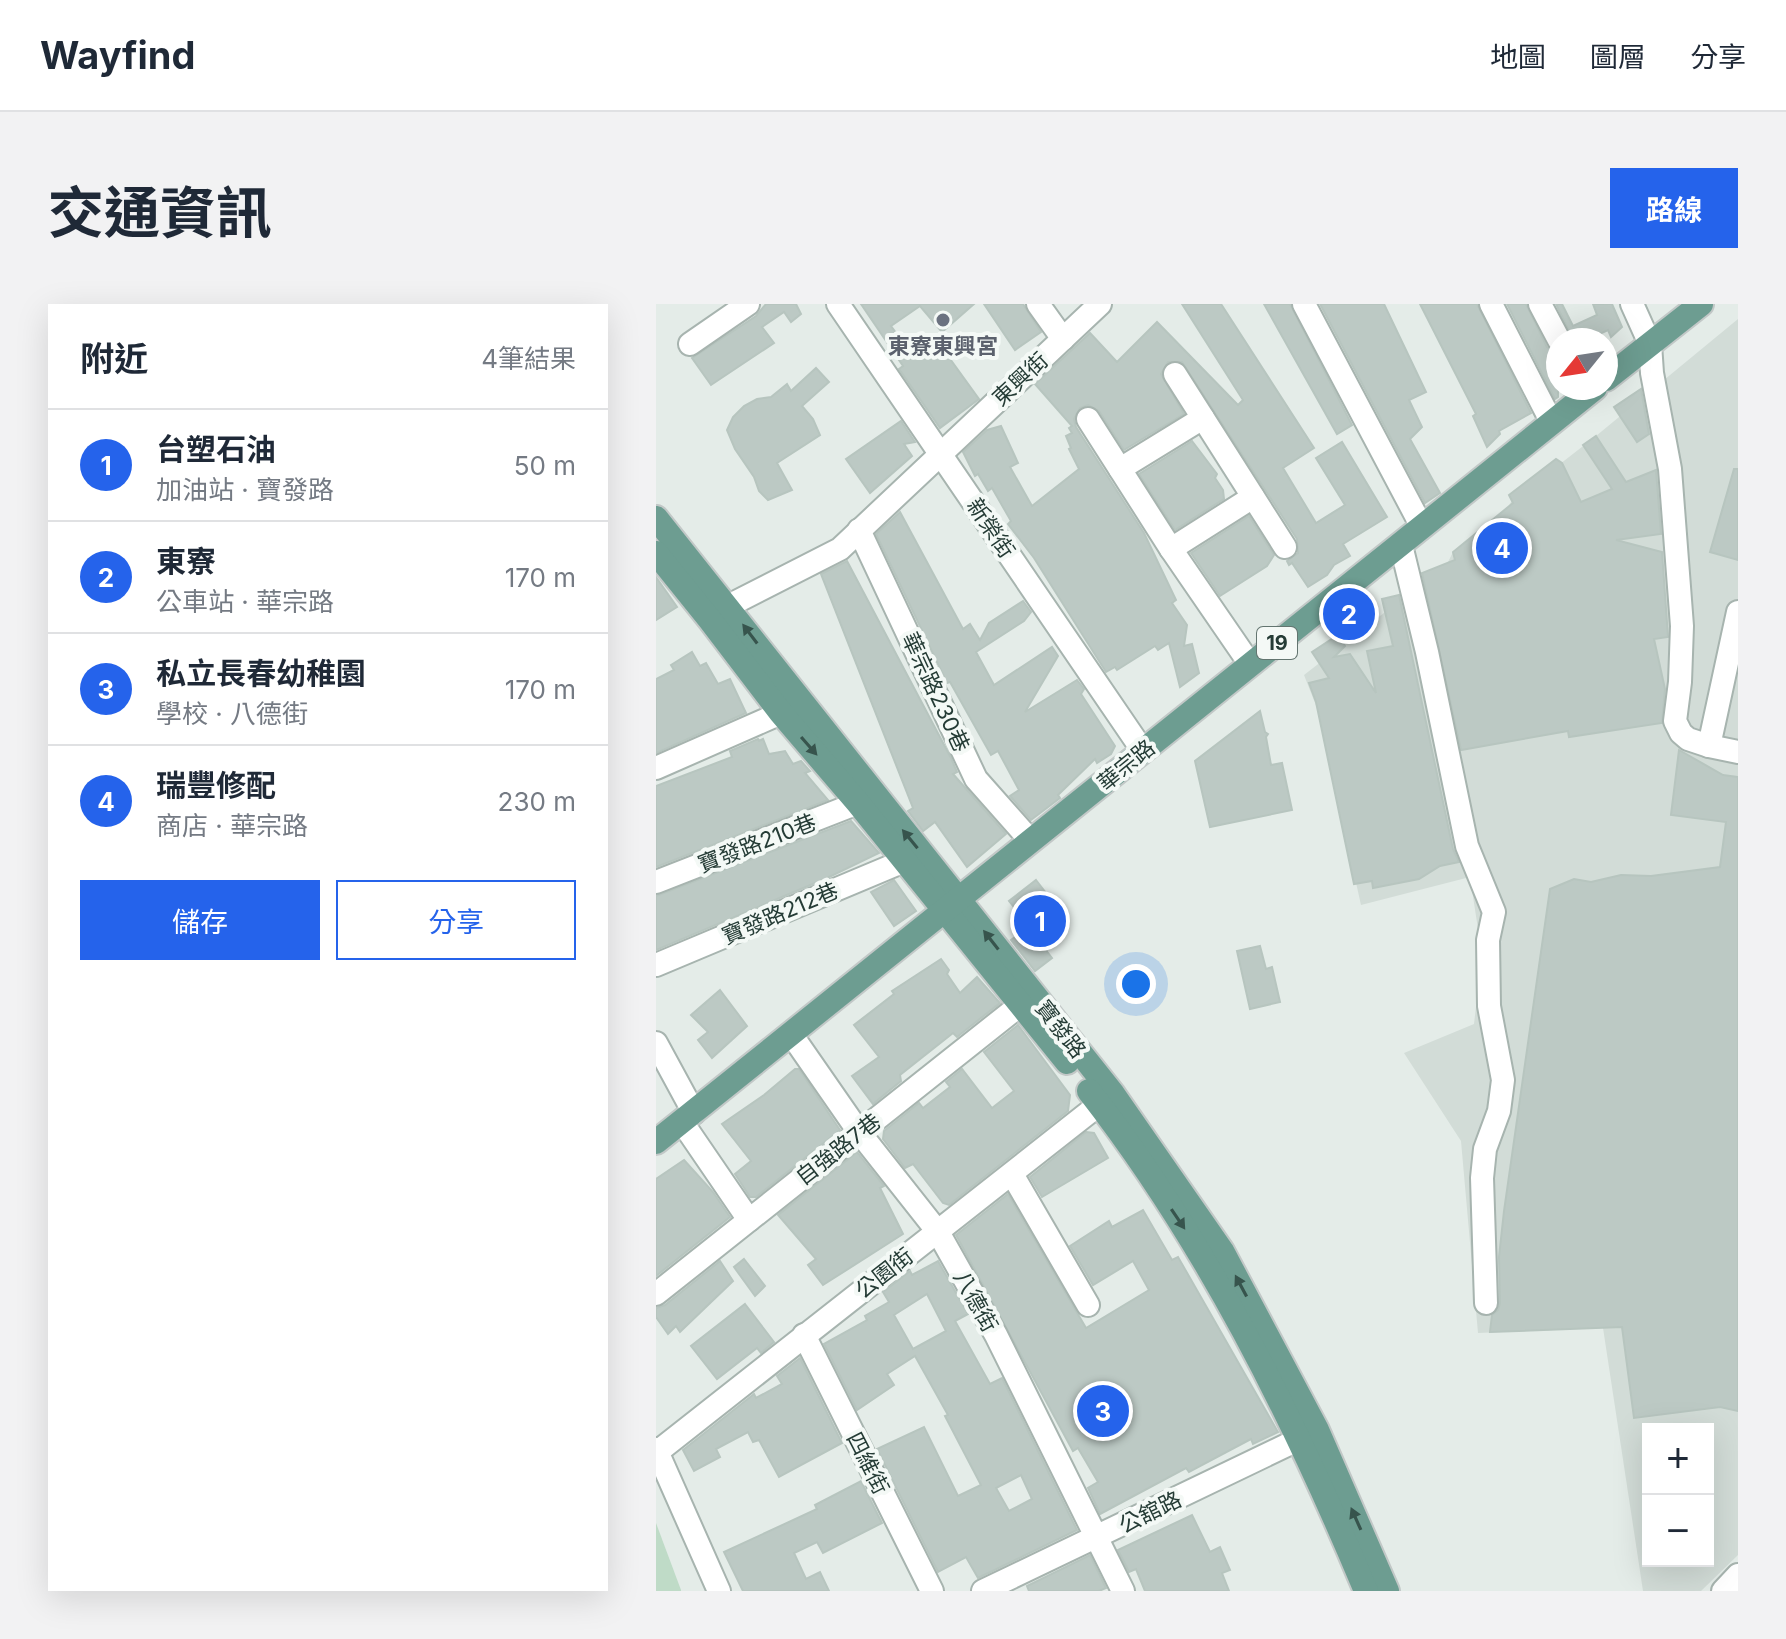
<!DOCTYPE html>
<html lang="zh-TW">
<meta charset="utf-8">
<style>
:root{--surface:#fff;--page:#f2f2f3;--text:#1f2937;--muted:#747a83;--line:#e0e1e3;--accent:#2563eb}
body{margin:0;font-family:Inter,"Noto Sans TC",sans-serif;background:var(--page);color:var(--text)}
.controls{position:absolute;right:24px;bottom:24px;display:grid;overflow:hidden;border-radius:0px;box-shadow:0 8px 32px #0002}
.controls button{width:72px;height:72px;display:grid;place-items:center;padding:0;border:0;border-bottom:2px solid var(--line);background:var(--surface);color:var(--text);font:40px sans-serif}
.compass{position:absolute;left:890px;top:24px;width:72px;height:72px;border-radius:50%;background:var(--surface);box-shadow:0 8px 32px #0002;rotate:240deg}
.you{position:absolute;left:480px;top:680px;width:28px;height:28px;margin:-20px;border:6px solid #fff;border-radius:50%;background:#1a73e8;box-shadow:0 0 0 12px #1a73e833}
.badge{display:grid;place-items:center;width:52px;height:52px;border-radius:50%;background:var(--accent);color:#fff;font-size:26px;font-weight:700}
.pin{position:absolute;translate:-50% -50%;border:4px solid #fff;box-shadow:0 2px 8px #0006}
.list{margin:0;padding:0;list-style:none}
h2{display:flex;justify-content:space-between;align-items:center;height:104px;margin:0;padding:0 32px;font-size:34px}
h2 small{font-size:26px;font-weight:400;color:var(--muted)}
.list li{display:grid;grid-template-columns:52px 1fr auto;gap:24px;align-items:center;box-sizing:border-box;height:112px;padding:0 32px;border-top:2px solid var(--line)}
.list b{display:block;font-size:30px;white-space:nowrap}
.list p{margin:0;font-size:26px;white-space:nowrap;color:var(--muted)}
.list em{font-size:26px;font-style:normal;color:var(--muted)}
.actions{display:flex;gap:16px;padding:24px 32px}
.actions a{flex:1;padding:18px 0;border:2px solid var(--accent);border-radius:0px;text-align:center;font-size:28px;color:var(--accent)}
.actions .main{background:var(--accent);color:#fff}
.map{position:relative;flex:none;width:1082px;height:1287px;overflow:hidden;border-radius:0px}
header{display:flex;align-items:center;gap:48px;box-sizing:border-box;height:112px;padding:0 40px;background:var(--surface);border-bottom:2px solid var(--line)}
header strong{font-size:38px}
nav{display:flex;gap:44px;margin-inline-start:auto;font-size:28px}
.intro{display:flex;align-items:center;justify-content:space-between;box-sizing:border-box;height:192px;padding:0 48px}
h1{margin:0;font-size:56px}
.button{padding:20px 36px;border-radius:0px;background:var(--accent);color:#fff;font-size:28px;font-weight:700}
main{display:flex;gap:48px;padding:0 48px}
aside{flex:1;background:var(--surface);border-radius:0px;box-shadow:0 8px 32px #0002}
.map>svg:first-child{display:block}
.built{fill:#d2dcd7;fill-rule:evenodd}
.green{fill:#bfdbc7}
.building{fill:#bcc9c4;stroke:#b7c5bf;stroke-width:2;fill-rule:evenodd}
.lines{fill:none;stroke-linecap:round;stroke-linejoin:round}
.minor-casing{stroke:#a7b4af;stroke-width:26}
.major-casing{stroke:#c2c8c7;stroke-width:28}
.minor{stroke:#fff;stroke-width:22}
.major{stroke:#6d9d91;stroke-width:24}
.oneway{fill:#37544d}
.worship-dot{fill:#6b7280;stroke:#f4f9f6;stroke-width:3}
.labels{text-anchor:middle;dominant-baseline:central;stroke-width:8;stroke-linejoin:round;paint-order:stroke}
.shield{fill:#f4f9f6;stroke:#637570;stroke-width:2}
.shield-label{font-size:20px;font-weight:bold;fill:#253c36}
.worship-label{font-size:22px;font-weight:bold;fill:#5b616d;stroke:#f4f9f6}
.street-label{font-size:22px;fill:#253c36;stroke:#f4f9f6}
</style>
<header>
<strong>Wayfind</strong>
<nav><a>地圖</a><a>圖層</a><a>分享</a></nav>
</header>
<div class="intro"><h1>交通資訊</h1><a class="button">路線</a></div>
<main>
<aside>
<h2>附近<small>4筆結果</small></h2>
<ul class="list">
<li><span class="badge">1</span><div><b>台塑石油</b><p>加油站 · 寶發路</p></div><em>50 m</em></li>
<li><span class="badge">2</span><div><b>東寮</b><p>公車站 · 華宗路</p></div><em>170 m</em></li>
<li><span class="badge">3</span><div><b>私立長春幼稚園</b><p>學校 · 八德街</p></div><em>170 m</em></li>
<li><span class="badge">4</span><div><b>瑞豐修配</b><p>商店 · 華宗路</p></div><em>230 m</em></li>
</ul>
<div class="actions"><a class="main">儲存</a><a>分享</a></div>
</aside>
<div class="map">
<svg width="1082" height="1287" viewBox="0 0 1082 1287">
<rect width="100%" height="100%" fill="#e4ece8"/>
<path class="built" d="M1082,15V1251L1045,1287H987L947,1024L822,1029L805,837L748,749L818,720L826,651L814,573L705,601L661,404L648,371L791,260L797,248L852,203L855,198L940,132ZM992,1125H1052V1257H992Z"/>
<path class="green" d="M0,1219L25,1286V1287H0Z"/>
<g class="building">
<path d="M110,0H140L145,10L135,18L128,8L106,23L118,39L55,81L36,54L100,12Z"/>
<path d="M205,0H318L286,28L264,2L235,22L258,53L281,37L323,95L284,124L243,65L247,62Z"/>
<path d="M328,0H367L385,28L359,46Z"/>
<path d="M526,0H565L658,144L627,164L660,219L689,201L660,154L686,138L731,213L687,240L694,252L678,261L671,271L652,283L636,259L633,261L631,257L642,249L641,235L526,58H512L505,70L528,110L468,146L443,107L432,101L424,104L418,115L420,123L488,229L520,296L516,299L531,321L528,342L536,340L543,369L524,383L513,339L502,346L499,342L461,366L459,363L450,368L378,254L352,220L355,217L336,184L332,187L322,170L319,172L307,148L331,126L345,122L362,159L354,163L376,202L423,165L413,145L415,144L410,132L416,129L413,124L416,122L379,80L434,29L461,58L501,18L582,101L587,96Z"/>
<path d="M608,0H634L696,121L681,130Z"/>
<path d="M664,0H728L770,88L753,96L766,123L754,135L784,189L769,199Z"/>
<path d="M764,0H821L875,109L843,127L844,130L831,143L817,112L820,110Z"/>
<path d="M851,0H870L891,43L902,50V93L899,95Z"/>
<path d="M900,0H906L917,22L941,11L937,0H956L966,23L955,33L952,26L939,32L938,28L923,36H917Z"/>
<path d="M160,64L173,78L146,102L157,115L164,131L121,159L136,186L112,196L103,187L98,173L79,145L71,126L77,113L88,102L101,95L115,93L131,80L135,87Z"/>
<path d="M985,85L993,130L981,138L958,103Z"/>
<path d="M245,117L259,138L248,140L256,152L214,189L190,155Z"/>
<path d="M940,132L970,178L1000,166L1005,230L960,236L1006,248L1012,333L998,335L1009,385L1006,419L913,433L912,427L805,446L766,269L799,256L797,248L857,199L853,191L900,155L906,159L925,198L956,185L927,141Z"/>
<path d="M536,137L561,170L559,174L567,186L568,195L519,226L483,170Z"/>
<path d="M1078,165H1082V256L1054,248Z"/>
<path d="M244,208L307,325L314,320L324,336L333,319L367,297L375,308L368,317L320,348L338,381L396,343L402,352L369,408L421,376L428,385L425,390L459,442L455,450L441,459L439,455L402,491L404,494L375,516L354,492L363,486L342,447L335,451L294,378L291,379L220,230Z"/>
<path d="M593,212L618,251L611,262L564,292L535,249Z"/>
<path d="M191,257L295,454L301,468L297,470L350,530L311,563L279,518L267,527L252,507L257,504L165,270Z"/>
<path d="M0,273L21,303L0,316Z"/>
<path d="M743,291L797,545L803,558L784,562L763,575L717,584L716,577L698,580L660,398L653,379L673,374L656,348L682,331L689,342L678,353L694,350L720,389L711,347L737,342L726,295Z"/>
<path d="M36,348L44,362L50,359L62,380L74,375L90,409L0,449V375L18,366L15,361Z"/>
<path d="M604,407L609,428L612,430L610,433L615,461L626,459L636,506L554,523L539,457Z"/>
<path d="M102,435L103,437L107,435L113,450L129,447L137,460L145,457L154,467L149,469L172,496L0,563V482L76,453L74,447Z"/>
<path d="M1023,446L1067,471L1082,473V1107L1064,1103L978,1114L966,1023L834,1028L836,1011L842,1006L844,999L843,953L848,907L894,585L918,575L935,578L965,571L995,572L1064,563L1070,518L1015,511Z"/>
<path d="M195,517L223,549L171,574L0,646V592Z"/>
<path d="M238,576L260,607L238,622L215,588Z"/>
<path d="M380,576L407,611L381,632L353,597Z"/>
<path d="M372,623L396,654L379,667L355,636Z"/>
<path d="M604,642L610,665L616,663L624,698L594,705L581,647Z"/>
<path d="M285,655L293,666L291,670L304,689L321,673L344,699L301,733L297,729L244,771L245,777L217,800L196,772L223,753L198,721L238,690L236,687Z"/>
<path d="M64,686L91,722L56,754L42,736L52,728L35,711Z"/>
<path d="M362,721L414,791L412,807L293,901L287,899L257,860L249,864L227,835L228,827L263,799L267,804L294,783L290,778L306,765L336,804L358,787L328,748Z"/>
<path d="M139,765H143L184,826L100,893H94L79,870L95,857L66,820L108,791Z"/>
<path d="M430,828L438,829L452,854L386,893L374,873Z"/>
<path d="M201,848L228,882L224,884L247,930L167,981L152,961L160,955L122,911Z"/>
<path d="M28,856L57,888L74,913L0,972V875Z"/>
<path d="M352,890L430,1024L493,986L477,957L437,981L414,942L453,917L456,923L487,906L516,956L522,953L622,1128L597,1140L595,1135L533,1168L530,1164L444,1210L432,1184L442,1178L422,1144L417,1147L300,931Z"/>
<path d="M88,955L109,982L99,992L78,963Z"/>
<path d="M64,957L77,977L24,1028L20,1022L12,1030L0,1013V1004L9,1001Z"/>
<path d="M282,957L312,1010L299,1017L334,1080L346,1074L421,1226L322,1274L310,1253L282,1268L221,1145L268,1123L302,1192L325,1181L289,1112L292,1111L259,1052L231,1070L238,1081L201,1106L168,1040L211,1016L209,1012L233,998L227,988L254,967L256,971ZM271,990L290,1027L257,1045L238,1011ZM365,1171L376,1195L353,1207L340,1184Z"/>
<path d="M89,1000L118,1038L105,1049L101,1044L61,1075L35,1042Z"/>
<path d="M144,1054L186,1139L123,1173L103,1136L97,1138L92,1128L60,1145L64,1153L38,1167L27,1146L98,1090L100,1094L126,1080L121,1072Z"/>
<path d="M205,1177L226,1219L167,1249L161,1238L138,1249L150,1275L164,1268L173,1287H87L68,1248L161,1205L159,1201Z"/>
<path d="M536,1211L554,1248L564,1243L574,1266L566,1269L573,1287H489L480,1265L473,1268L462,1246Z"/>
<path d="M434,1251L450,1284L443,1287H373L371,1282Z"/>
</g>
<g class="lines">
<g class="minor-casing">
<g id="minor">
<path d="M182,0L487,447"/>
<path d="M382,0L407,35"/>
<path d="M648,0L766,223"/>
<path d="M835,0L896,119"/>
<path d="M884,0L903,36"/>
<path d="M976,0L994,40L996,69L1014,165L1026,322L1024,378L1019,417L1025,429L1032,435L1053,442"/>
<path d="M34,40L92,0"/>
<path d="M519,70L629,243"/>
<path d="M432,115L515,245L594,360"/>
<path d="M464,165L547,114"/>
<path d="M203,226L320,475L375,537"/>
<path d="M745,241L771,348L811,542L838,608L832,636L833,702L847,776L843,807L829,845L826,874L830,999"/>
<path d="M515,245L597,193"/>
<path d="M1082,308L1053,442L1082,448"/>
<path d="M59,313L82,297L184,245L444,0"/>
<path d="M0,464L125,409"/>
<path d="M0,578L202,499"/>
<path d="M0,661L248,557"/>
<path d="M135,730L203,828L282,928L340,1031L467,1287"/>
<path d="M0,739L38,809"/>
<path d="M26,818L93,916"/>
<path d="M356,870L432,1001"/>
<path d="M0,990L364,701"/>
<path d="M148,1031L276,1287"/>
<path d="M0,1145L63,1287"/>
<path d="M0,1149L455,791"/>
<path d="M327,1287L658,1128"/>
<path d="M1067,1287L1082,1271"/>
</g>
</g>
<g class="major-casing">
<g id="major">
<path d="M950,75L1045,0"/>
<path d="M0,214L457,790L566,947L661,1126L731,1287"/>
<path d="M0,249L54,316L125,409L202,499L411,758"/>
<path d="M433,787C550,937 637,1112 710,1287"/>
<path d="M0,838L939,84"/>
</g>
</g>
<use href="#minor" class="minor"/>
<use href="#major" class="major"/>
</g>
<defs><path id="oneway-solid" d="M-6-.8H1V-3.2L6.5 0L1 3.2V.8H-6Z" transform="scale(2)"/></defs>
<g class="oneway">
<use href="#oneway-solid" transform="translate(94 330) rotate(-127)"/>
<use href="#oneway-solid" transform="translate(153 442) rotate(49)"/>
<use href="#oneway-solid" transform="translate(254 535) rotate(-129)"/>
<use href="#oneway-solid" transform="translate(335 636) rotate(-128)"/>
<use href="#oneway-solid" transform="translate(522 915) rotate(56)"/>
<use href="#oneway-solid" transform="translate(585 982) rotate(-118)"/>
<use href="#oneway-solid" transform="translate(700 1215) rotate(-114)"/>
</g>
<circle class="worship-dot" cx="287" cy="16" r="8"/>
<g class="labels">
<rect class="shield" x="601" y="323" width="40" height="32" rx="6"/>
<g class="shield-label">
<text x="621" y="339">19</text>
</g>
<g class="worship-label">
<text x="287" y="42">東寮東興宮</text>
</g>
<g class="street-label">
<text transform="translate(364 75) rotate(-43)">東興街</text>
<text transform="translate(335 224) rotate(56)">新榮街</text>
<text transform="translate(280 388) rotate(65)">華宗路230巷</text>
<text transform="translate(470 461) rotate(-39)">華宗路</text>
<text transform="translate(101 539) rotate(-21)">寶發路210巷</text>
<text transform="translate(124 609) rotate(-23)">寶發路212巷</text>
<text transform="translate(405 725) rotate(52)">寶發路</text>
<text transform="translate(182 845) rotate(-38)">自強路7巷</text>
<text transform="translate(228 969) rotate(-38)">公園街</text>
<text transform="translate(320 997) rotate(61)">八德街</text>
<text transform="translate(212 1159) rotate(63)">四維街</text>
<text transform="translate(494 1208) rotate(-26)">公舘路</text>
</g>
</g>
</svg>
<div class="controls">
<button>+</button>
<button>−</button>
</div>
<svg class="compass" viewBox="-18 -18 36 36"><path d="M0-13l5 13h-10z" fill="#e53935"/><path d="M0 13l5-13h-10z" fill="#747a83"/></svg>
<div class="you"></div>
<div class="pin badge" style="left:384px;top:617px">1</div>
<div class="pin badge" style="left:693px;top:310px">2</div>
<div class="pin badge" style="left:447px;top:1107px">3</div>
<div class="pin badge" style="left:846px;top:244px">4</div>
</div>
</main>
